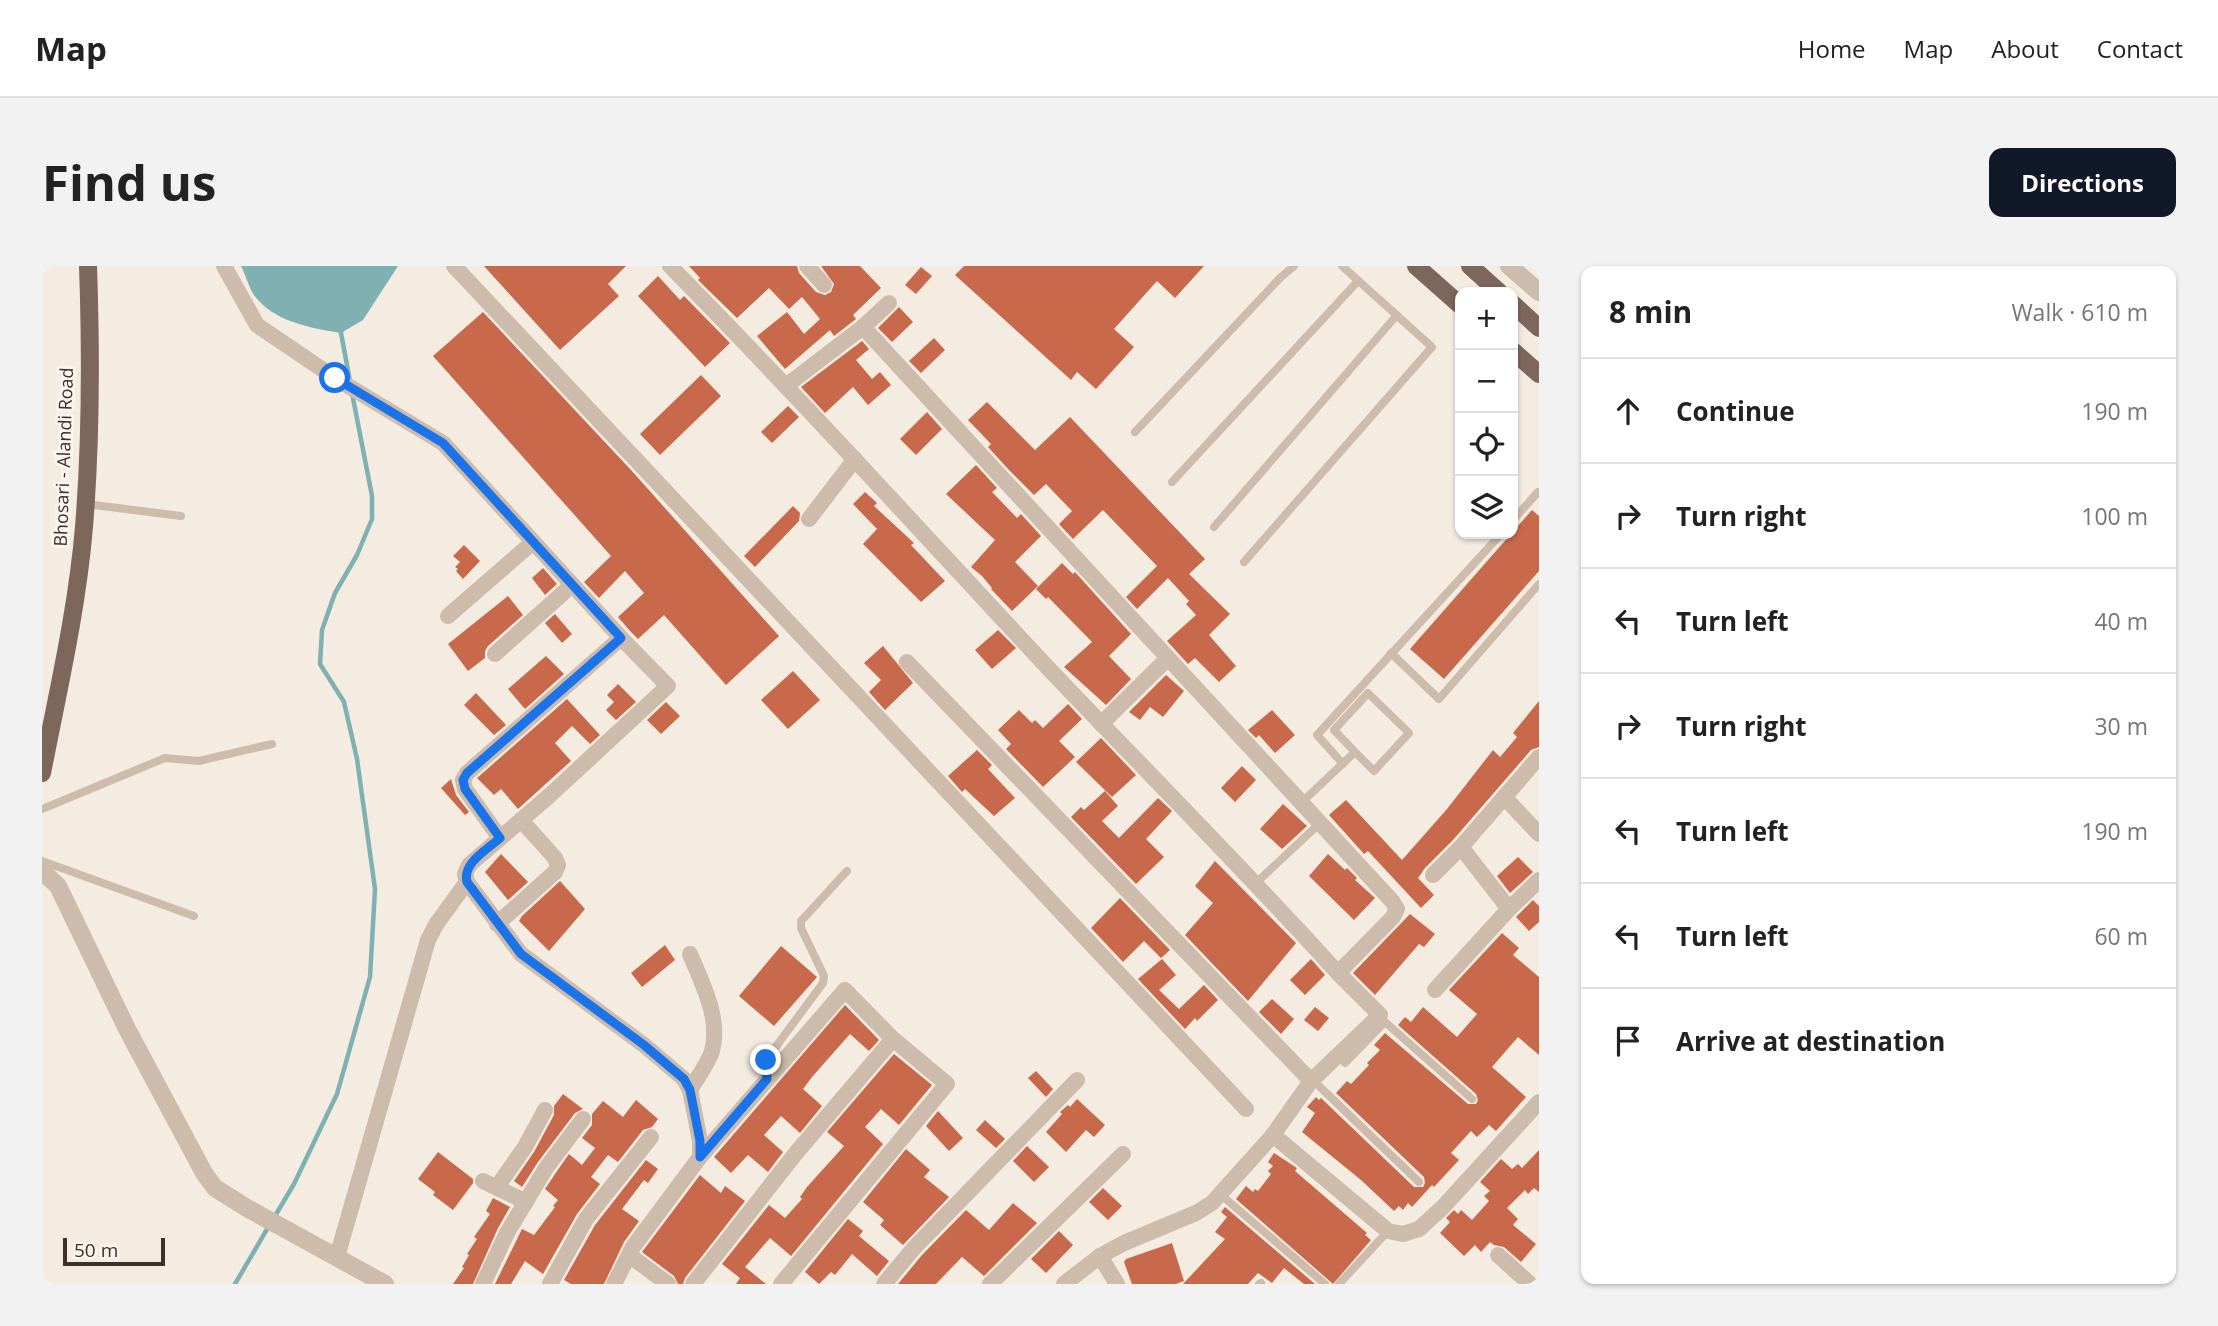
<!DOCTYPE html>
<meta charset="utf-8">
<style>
:root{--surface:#fff;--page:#f2f2f2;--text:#222;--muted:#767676;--line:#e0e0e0;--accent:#111827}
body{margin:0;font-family:"Open Sans",sans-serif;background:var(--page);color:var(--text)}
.controls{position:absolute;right:21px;top:21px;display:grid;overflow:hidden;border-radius:14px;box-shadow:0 2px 5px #0004}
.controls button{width:63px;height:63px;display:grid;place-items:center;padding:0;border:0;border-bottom:2px solid var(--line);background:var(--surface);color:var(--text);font:35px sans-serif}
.scale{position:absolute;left:21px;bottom:18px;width:102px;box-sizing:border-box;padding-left:7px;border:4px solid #3b302b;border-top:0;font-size:19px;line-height:24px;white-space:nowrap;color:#3b302b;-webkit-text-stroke:5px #fbf5ee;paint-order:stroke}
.stop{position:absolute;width:21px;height:21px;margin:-16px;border:5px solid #1a73e8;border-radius:50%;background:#fff}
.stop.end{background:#1a73e8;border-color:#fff;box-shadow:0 2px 7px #0008}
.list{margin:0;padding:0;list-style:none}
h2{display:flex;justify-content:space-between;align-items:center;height:91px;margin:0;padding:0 28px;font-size:30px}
h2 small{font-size:23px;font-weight:400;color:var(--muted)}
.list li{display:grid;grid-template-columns:46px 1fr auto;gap:21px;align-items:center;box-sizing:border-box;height:105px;padding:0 28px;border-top:2px solid var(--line)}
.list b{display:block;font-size:26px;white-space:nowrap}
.list em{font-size:23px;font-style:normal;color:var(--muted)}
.icon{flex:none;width:38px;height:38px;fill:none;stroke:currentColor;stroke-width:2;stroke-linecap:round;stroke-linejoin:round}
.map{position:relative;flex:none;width:1497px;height:1018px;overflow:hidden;border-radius:14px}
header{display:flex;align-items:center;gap:42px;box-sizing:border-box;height:98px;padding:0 35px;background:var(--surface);border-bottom:2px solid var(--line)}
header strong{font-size:33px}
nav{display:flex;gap:38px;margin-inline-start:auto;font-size:24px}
.intro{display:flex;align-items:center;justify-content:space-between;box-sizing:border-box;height:168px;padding:0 42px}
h1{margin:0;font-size:49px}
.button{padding:18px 32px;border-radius:14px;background:var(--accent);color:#fff;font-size:24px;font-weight:700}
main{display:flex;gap:42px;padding:0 42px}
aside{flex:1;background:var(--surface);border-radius:14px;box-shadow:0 2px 5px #0004}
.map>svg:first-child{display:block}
.water{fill:#7fb0b2}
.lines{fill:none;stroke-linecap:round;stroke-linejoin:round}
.stream{stroke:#7fb0b2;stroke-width:4.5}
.building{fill:#c8694b}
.service{stroke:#cdbbac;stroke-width:8}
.minor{stroke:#cdbbac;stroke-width:16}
.tertiary{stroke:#cdbbac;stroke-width:18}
.primary{stroke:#7d675c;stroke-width:18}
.route{stroke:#1a73e8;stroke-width:9}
.labels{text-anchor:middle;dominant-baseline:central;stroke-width:6;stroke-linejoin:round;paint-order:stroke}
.street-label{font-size:18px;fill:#3b302b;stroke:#fbf5ee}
</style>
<header>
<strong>Map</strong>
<nav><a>Home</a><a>Map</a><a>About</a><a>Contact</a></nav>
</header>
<div class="intro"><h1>Find us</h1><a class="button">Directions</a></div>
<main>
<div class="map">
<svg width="1497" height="1018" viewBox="0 0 1497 1018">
<rect width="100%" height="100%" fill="#f4ebe1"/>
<path class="water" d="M199,0H356L321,54L299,67C268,62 228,55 210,26C206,18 203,8 199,0Z"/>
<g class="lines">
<g class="stream">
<path d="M299,67L308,115"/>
<path d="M233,950L252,918L295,828L328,711L333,623L315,493L302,436L278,398L280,364L293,327L315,289L330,253V230L310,127"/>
<path d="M193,1018L228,958"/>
</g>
</g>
<g class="building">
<path d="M442,0H584L566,18L577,30L518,84Z"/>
<path d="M647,0H755L757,7L774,26L783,29L789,26L792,18L779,0H818L839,22L811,49L814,53L792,70L788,64L743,103L715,70L745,46L762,68L778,53L760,31L747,43L727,22L695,52L656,14L658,12Z"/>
<path d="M922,0H1162L1133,32L1115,15L1072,63L1092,81L1054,123L1035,106L1029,114L913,9Z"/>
<path d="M879,1L890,10L874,28L863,19Z"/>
<path d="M616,10L638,34L642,30L688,77L663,101L596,30Z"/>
<path d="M857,41L871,56L850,76L836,62Z"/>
<path d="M441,46L589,204L737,370L684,419L622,349L596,373L588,365L576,351L602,327L583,305L557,332L542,316L569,290L391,90Z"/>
<path d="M892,72L903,84L879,107L867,95Z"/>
<path d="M820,75L827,83L814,94L830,113L838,106L849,119L826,139L811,121L783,147L759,121Z"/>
<path d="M659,109L679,130L618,189L598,168Z"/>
<path d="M945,136L993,184L1028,151L1163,293L1147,308L1188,348L1167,369L1194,400L1177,416L1153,392L1146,398L1125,375L1154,349L1144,338L1147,335L1126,312L1095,343L1084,331L1115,300L1061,244L1031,273L1017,258L1030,245L1004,218L992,229L966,203L946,181L949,178L926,154Z"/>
<path d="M746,140L757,151L730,177L719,166Z"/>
<path d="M885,146L900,163L874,189L858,173Z"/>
<path d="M934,199L955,222L950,226L975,252L979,248L999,270L973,296L996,320L970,345L949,323L950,322L940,310L929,301L953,274L904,228Z"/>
<path d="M823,226L835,237L832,240L872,277L869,279L903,315L879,336L821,278L835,263L811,238Z"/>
<path d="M751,240L758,247L757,255L713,301L702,290Z"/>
<path d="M1490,244L1497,250V305L1402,413L1368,383Z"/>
<path d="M422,279L438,295L421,313L414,305L416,303L413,301L418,296L411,290Z"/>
<path d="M1020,297L1031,308L1033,306L1089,368L1067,390L1089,413L1064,439L1022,401L1050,376L1006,331L1004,333L994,323Z"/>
<path d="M501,302L515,318L503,329L490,312Z"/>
<path d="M466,330L481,349L446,380L443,385V392L426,405L406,378Z"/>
<path d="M513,348L530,368L520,377L503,357Z"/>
<path d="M956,364L974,382L950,403L933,384Z"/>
<path d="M841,380L871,417L843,444L827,426L839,414L822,397Z"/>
<path d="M504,390L522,408L483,443L466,423Z"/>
<path d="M751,405L778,434L746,463L719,434Z"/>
<path d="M1124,409L1142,425L1121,451L1108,441L1098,454L1087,446Z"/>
<path d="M576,418L594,436L574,454L564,444L572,436L565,429Z"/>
<path d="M434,427L464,459L452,469L422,439Z"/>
<path d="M525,433L558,469L548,478L530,460L513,477L529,495L476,543L459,523L452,529L435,512Z"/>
<path d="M1497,435V481L1489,484L1411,574L1383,602L1376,612L1392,629L1379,642L1326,585L1322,588L1287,549L1304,534L1360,594L1405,543L1451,484L1458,491L1475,471L1471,467Z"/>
<path d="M624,436L638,450L619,468L605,454Z"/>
<path d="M1026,438L1040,453L1017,475L1033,491L1001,521L964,483L969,478L956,464L977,444L990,457L993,454L1001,462Z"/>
<path d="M1230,444L1253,469L1233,487L1217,469L1214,472L1206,464Z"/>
<path d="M1059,472L1094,509L1070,531L1034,496Z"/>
<path d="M935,484L950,499L946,503L973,532L952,550L923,523L920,526L906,510Z"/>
<path d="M1200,500L1214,514L1193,536L1179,522Z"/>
<path d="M409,513L414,529L427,546L423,549L399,522Z"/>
<path d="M1063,525L1076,540L1060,555L1077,572L1116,532L1130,545L1104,573L1122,591L1094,618L1029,551L1039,541L1042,544Z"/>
<path d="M1241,538L1265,560L1240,583L1218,563Z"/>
<path d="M459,588L486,616L466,634L443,606Z"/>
<path d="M1286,588L1303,604L1305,602L1315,612L1313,614L1333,632L1312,654L1267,610Z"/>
<path d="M1476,591L1491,606L1468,627L1455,610Z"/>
<path d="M1173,595L1254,677L1206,735L1143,669L1171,637L1153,620Z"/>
<path d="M518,615L543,643L507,685L477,655L480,650Z"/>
<path d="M1078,632L1128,684L1119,692L1102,675L1081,696L1049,662Z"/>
<path d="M1491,634L1497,640V656L1487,665L1474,651Z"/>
<path d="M1368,648L1393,668L1382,681L1377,678L1333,729L1311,707Z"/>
<path d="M1460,667L1477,682L1471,689L1497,711V789L1476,771L1450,801L1484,831L1454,865L1447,859L1435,871L1429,865L1409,887L1417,894L1392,921L1390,919L1370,941L1366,937L1361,944L1357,940L1352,945L1319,914L1260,866L1273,847L1265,841L1274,831L1277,834L1279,832L1372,921H1381L1383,917L1382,911L1294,827L1305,815L1309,818L1327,799L1325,797L1338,784L1332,779L1343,767L1426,838H1434L1436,834L1434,828L1356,759L1363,751L1369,756L1381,741L1415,771L1435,748L1407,724Z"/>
<path d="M623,679L633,694L600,721L589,707Z"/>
<path d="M739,680L775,711L732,760L697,730Z"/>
<path d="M1120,693L1134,709L1117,724L1137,743L1162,719L1176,734L1155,755L1153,752L1143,763L1096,713Z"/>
<path d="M1269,693L1283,709L1263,729L1248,714Z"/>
<path d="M1230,733L1252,753L1239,768L1217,746Z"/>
<path d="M803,739L837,774L827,785L808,768L770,811L761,823L780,840L758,867L739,850L722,869L741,886L726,906L706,889L689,907L672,891Z"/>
<path d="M1273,741L1287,752L1276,765L1262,754Z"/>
<path d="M852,788L890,819L857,859L839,843L823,861L841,878L749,990L728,972L703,1001L724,1018H694L698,1012L680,998L727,939L743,952L760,933L758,931L765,921L802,880L785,866Z"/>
<path d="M994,805L1011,823L1004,831L986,812Z"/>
<path d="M521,828L541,843L533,847L496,896L480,921L472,915L492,886L512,849V840Z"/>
<path d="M1035,833L1063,859L1052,871L1044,864L1024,886L1004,866L1020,848L1018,846L1026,839L1028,841Z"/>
<path d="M594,834L616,853L610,861L601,864L576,896L566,889L549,911L558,918L535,948L501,1008L483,995L469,1018H453L480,963L492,969L513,941L511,940L516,934L503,923L513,908L527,888L540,899L553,882L540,872L550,859V848L561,835L581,851Z"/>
<path d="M896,845L921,872L907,885L884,860Z"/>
<path d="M943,854L963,873L954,882L934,864Z"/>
<path d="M985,880L1007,901L992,916L971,895Z"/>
<path d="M864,883L888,904L882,911L907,931L861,979L838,959L842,954L821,936Z"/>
<path d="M1497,884V926L1492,922L1486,928L1483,924L1465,942L1476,953L1471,959L1494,978L1479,996L1462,981L1452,979L1448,976L1439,986L1433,979L1422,990L1398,967L1408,956L1404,952L1412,944L1416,948L1419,944L1430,954L1447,935L1442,930L1448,925L1438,916L1459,893L1470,903L1476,898L1480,902Z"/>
<path d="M396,886L431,913V917L411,944L391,929L393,926L376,913Z"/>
<path d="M1232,887L1255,902L1253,905L1325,967L1323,969L1329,974L1291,1018L1194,933L1204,920L1211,926L1213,923L1216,925L1229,908L1226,905L1231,900L1226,896Z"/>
<path d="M604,894L616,903L606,917L602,914L580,943L597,955L582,976L562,1018H529L522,1014L553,959Z"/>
<path d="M658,909L679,927L683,920L703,935L643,1012L641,1018H636L632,1010L600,986Z"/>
<path d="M1061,922L1080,940L1066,954L1047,936Z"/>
<path d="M451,932L468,941L456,962L431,1018H411L422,1002L420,1001L427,989L425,988L435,973L432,971L448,948L444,945Z"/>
<path d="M971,937L995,957L942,1010L920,991L894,1018H856L880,989L924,944L947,964Z"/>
<path d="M1183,941L1273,1018H1262L1242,1002L1230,1017L1216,1007L1206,1018H1141L1183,973L1173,966L1185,951L1179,946Z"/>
<path d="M806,953L821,965L817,970L847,995L835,1010L810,988L793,1009L789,1006L777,1018L763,1006Z"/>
<path d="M1017,965L1031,979L1004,1007L989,993Z"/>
<path d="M1130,977L1142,1015L1134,1018H1090L1082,996L1084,993Z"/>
</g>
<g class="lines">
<g class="service">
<path d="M1093,166L1238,12L1252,0"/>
<path d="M1130,216L1316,15"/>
<path d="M44,238L139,250"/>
<path d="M1471,254L1496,226"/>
<path d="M1172,261L1355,49"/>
<path d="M1202,296L1390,81L1300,0"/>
<path d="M1349,387L1397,433L1497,318"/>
<path d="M1301,498L1275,469L1459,268"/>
<path d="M1259,537L1313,486L1332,505L1367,467L1326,427L1292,464L1313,486"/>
<path d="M0,543L123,492L157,495L230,478"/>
<path d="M0,595L152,650"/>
<path d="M1214,617L1278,557"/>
<path d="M1303,797L1343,756L1430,833"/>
<path d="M725,811L724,794L781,717L782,710L759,662V655L805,605"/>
<path d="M1278,821L1377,916"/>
<path d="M1178,928L1283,1018"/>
<path d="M1217,1018L1219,1017"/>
<path d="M1297,1018L1346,965"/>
</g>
<g class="minor">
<path d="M182,0L215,59L293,112L401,177L579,372L626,420L507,530L427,599L423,608L425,616L479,688L602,779L642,813L648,824L658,875V891"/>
<path d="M412,0L1204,843"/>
<path d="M628,0C758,132 882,269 1008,404C1104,505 1202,603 1296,707L1351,651L1355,643L1350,635L821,61"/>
<path d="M765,0L782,19"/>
<path d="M745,119L821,61L847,37"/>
<path d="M767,253L813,193"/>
<path d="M406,350L491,276"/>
<path d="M453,388L530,319"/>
<path d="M865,396L1269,815"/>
<path d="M1059,458L1125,393"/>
<path d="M1462,531L1497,568"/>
<path d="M458,572L423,523L421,514L425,507L579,372"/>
<path d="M1391,609L1419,581"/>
<path d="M1467,643L1419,581L1497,491"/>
<path d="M455,658L513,606L516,599L513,592L479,554"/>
<path d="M1296,707L1338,749L1269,815L1231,869L1346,965L1361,968L1377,963L1401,941L1497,836"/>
<path d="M1393,724L1467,643L1497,614"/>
<path d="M648,824C655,812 666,798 670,785C679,753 660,717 648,688"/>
<path d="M441,915L484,936"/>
<path d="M455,921L483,881L503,844"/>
<path d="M587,989L626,1018"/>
<path d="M1456,989L1488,1018"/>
<path d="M1058,990L1075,1018"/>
<path d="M295,991L386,674L395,657L425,616"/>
<path d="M441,1018L465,967L504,902L541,853"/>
<path d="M508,1018L544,953L609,871"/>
<path d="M572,1018L591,981L658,891L803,724L851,773L754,887L651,1018"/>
<path d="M739,1018L905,818L851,773"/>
<path d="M842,1018L872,982L1035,814"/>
<path d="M948,1018L1081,888"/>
<path d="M1022,1018L1058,990L1082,977L1154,947L1170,937L1231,869"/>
</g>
<g class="tertiary">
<path d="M1467,0L1497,26"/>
<path d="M0,605L16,620L85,763L162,907L173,922L205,942L343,1018"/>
</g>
<g class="primary">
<path d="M1374,0L1418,39"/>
<path d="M1428,0L1457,26"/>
<path d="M1471,38L1497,62"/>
<path d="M1471,85L1497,108"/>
<path d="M0,507C16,425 35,344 42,261C49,175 49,86 46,0"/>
</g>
</g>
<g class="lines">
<path class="route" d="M293,112L401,177L579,372L425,507L421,514L423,523L458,572C446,583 420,597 425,616L479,688L602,779L642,813L648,824L658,875V891L725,813L724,794"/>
</g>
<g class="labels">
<g class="street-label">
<text transform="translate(21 191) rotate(-88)">Bhosari - Alandi Road</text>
</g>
</g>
</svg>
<div class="controls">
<button>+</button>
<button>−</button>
<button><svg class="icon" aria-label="locate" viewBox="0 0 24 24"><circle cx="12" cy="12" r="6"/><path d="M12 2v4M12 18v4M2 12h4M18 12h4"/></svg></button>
<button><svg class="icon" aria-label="layers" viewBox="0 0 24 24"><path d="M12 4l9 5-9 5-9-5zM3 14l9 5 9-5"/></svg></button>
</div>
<div class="scale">50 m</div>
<div class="stop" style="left:293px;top:112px"></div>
<div class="stop end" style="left:724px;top:794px"></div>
</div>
<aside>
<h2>8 min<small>Walk · 610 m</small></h2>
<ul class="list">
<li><svg class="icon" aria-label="ahead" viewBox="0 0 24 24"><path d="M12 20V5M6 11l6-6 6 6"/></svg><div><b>Continue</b></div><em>190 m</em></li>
<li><svg class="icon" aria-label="right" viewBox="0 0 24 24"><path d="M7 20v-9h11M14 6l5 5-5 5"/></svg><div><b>Turn right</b></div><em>100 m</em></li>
<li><svg class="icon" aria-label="left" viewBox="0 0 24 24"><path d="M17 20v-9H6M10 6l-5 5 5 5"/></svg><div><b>Turn left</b></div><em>40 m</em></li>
<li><svg class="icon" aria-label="right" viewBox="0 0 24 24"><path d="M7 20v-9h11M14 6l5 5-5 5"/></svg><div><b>Turn right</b></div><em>30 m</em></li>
<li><svg class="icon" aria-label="left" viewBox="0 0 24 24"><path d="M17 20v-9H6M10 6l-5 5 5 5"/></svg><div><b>Turn left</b></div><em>190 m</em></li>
<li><svg class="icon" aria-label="left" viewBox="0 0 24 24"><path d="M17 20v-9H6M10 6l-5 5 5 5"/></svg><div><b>Turn left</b></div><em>60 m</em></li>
<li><svg class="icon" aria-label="arrive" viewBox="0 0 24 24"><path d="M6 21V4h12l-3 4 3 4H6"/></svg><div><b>Arrive at destination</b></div></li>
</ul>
</aside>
</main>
